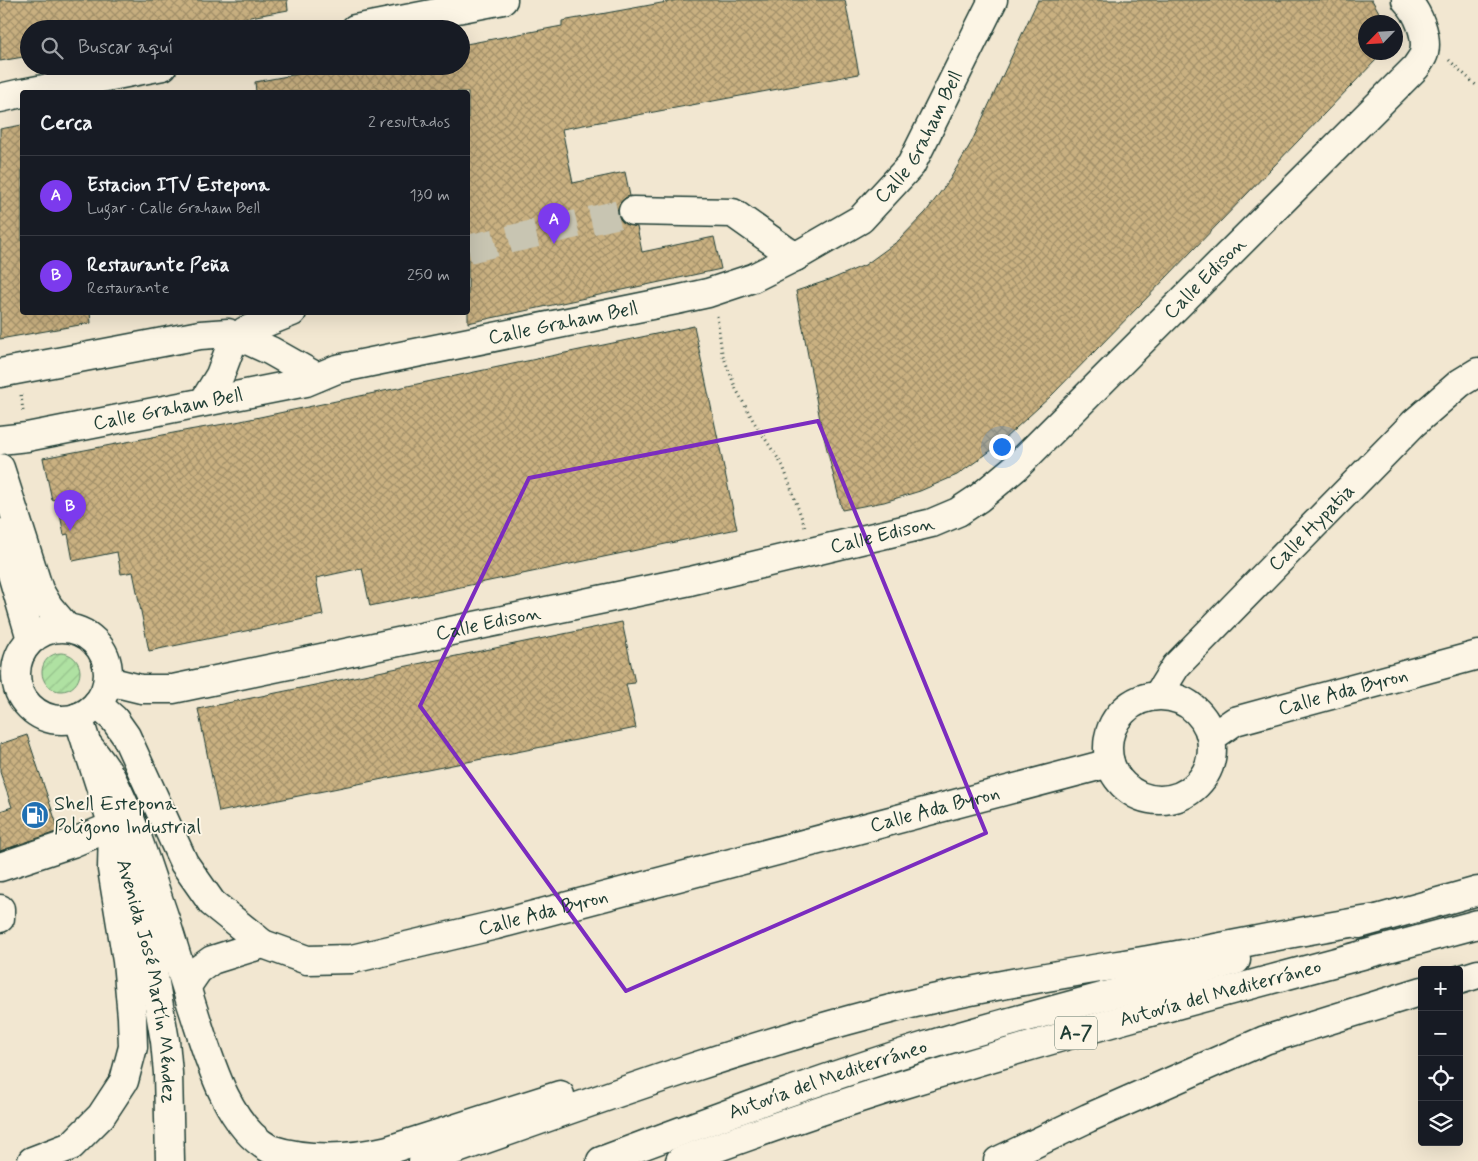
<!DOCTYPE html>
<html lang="es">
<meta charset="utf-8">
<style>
:root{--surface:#171b24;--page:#20242c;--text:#f1f3f6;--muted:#9ea1a6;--line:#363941;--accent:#7c3aed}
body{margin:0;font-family:Mynerve,sans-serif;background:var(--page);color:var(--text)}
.controls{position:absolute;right:15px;bottom:15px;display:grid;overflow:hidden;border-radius:5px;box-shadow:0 5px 20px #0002}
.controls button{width:45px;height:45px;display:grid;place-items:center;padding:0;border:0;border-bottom:1px solid var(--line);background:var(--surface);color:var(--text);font:25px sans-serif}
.compass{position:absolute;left:1358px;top:15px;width:45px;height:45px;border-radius:50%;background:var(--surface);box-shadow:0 5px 20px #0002;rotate:245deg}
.you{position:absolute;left:1001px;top:446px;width:18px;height:18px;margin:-12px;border:4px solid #fff;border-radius:50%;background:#1a73e8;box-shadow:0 0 0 8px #1a73e833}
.badge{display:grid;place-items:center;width:32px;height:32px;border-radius:50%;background:var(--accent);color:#fff;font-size:16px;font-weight:700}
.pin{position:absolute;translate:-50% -41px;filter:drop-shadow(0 1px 2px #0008)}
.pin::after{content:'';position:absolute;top:26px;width:18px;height:15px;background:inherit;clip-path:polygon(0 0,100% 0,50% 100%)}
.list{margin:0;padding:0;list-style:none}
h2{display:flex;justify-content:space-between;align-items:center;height:65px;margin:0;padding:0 20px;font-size:21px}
h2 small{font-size:16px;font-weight:400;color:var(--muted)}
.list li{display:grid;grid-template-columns:32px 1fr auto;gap:15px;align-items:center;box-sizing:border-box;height:80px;padding:0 20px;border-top:1px solid var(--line)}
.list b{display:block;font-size:19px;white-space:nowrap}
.list p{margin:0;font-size:16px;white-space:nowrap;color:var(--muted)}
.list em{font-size:16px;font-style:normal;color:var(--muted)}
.icon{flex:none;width:28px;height:28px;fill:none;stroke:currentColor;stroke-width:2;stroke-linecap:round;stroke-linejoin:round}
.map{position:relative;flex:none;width:1478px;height:1161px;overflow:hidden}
.search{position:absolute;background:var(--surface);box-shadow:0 5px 20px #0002;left:20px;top:20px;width:450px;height:55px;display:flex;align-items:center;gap:12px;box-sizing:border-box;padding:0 18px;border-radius:28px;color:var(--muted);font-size:19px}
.panel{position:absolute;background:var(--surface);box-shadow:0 5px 20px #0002;left:20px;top:90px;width:450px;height:225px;border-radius:5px}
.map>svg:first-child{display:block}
.garden{fill:url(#garden-furrows);stroke:#678f6b}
.building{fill:url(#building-cross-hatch);stroke:#1f3d34}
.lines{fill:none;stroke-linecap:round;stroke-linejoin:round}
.minor-tunnel{stroke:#c8c5b2;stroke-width:28;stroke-dasharray:28 14;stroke-linecap:butt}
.minor-casing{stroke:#1f3d34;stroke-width:31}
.highway-casing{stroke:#1f3d34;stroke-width:31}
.path{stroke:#1f3d34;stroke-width:3;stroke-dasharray:1 4;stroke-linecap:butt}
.minor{stroke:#fcf5e5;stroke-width:28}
.highway{stroke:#fcf5e5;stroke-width:28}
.marked{fill:none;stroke:#7b2cbf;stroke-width:4;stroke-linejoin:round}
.labels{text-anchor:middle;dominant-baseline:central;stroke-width:4;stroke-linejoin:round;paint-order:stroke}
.shield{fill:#fcf5e5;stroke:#617469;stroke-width:1}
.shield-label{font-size:19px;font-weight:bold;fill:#1f3d34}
.street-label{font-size:20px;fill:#1f3d34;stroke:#fcf5e5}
.poi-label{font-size:20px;fill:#1f3d34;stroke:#fcf5e5;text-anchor:start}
</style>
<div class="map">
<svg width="1478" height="1161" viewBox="0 0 1478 1161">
<defs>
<pattern id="garden-furrows" width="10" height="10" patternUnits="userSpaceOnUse" patternTransform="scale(1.25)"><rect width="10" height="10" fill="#afe1a2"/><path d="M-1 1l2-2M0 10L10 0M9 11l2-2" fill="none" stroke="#96c28c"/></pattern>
<pattern id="building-cross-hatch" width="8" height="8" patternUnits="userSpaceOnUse" patternTransform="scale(1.25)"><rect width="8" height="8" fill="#cab181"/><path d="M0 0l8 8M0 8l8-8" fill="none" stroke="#a3916a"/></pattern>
</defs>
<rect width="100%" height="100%" fill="#f2e7d1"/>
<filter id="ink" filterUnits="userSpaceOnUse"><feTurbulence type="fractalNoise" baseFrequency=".02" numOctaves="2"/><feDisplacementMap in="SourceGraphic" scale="10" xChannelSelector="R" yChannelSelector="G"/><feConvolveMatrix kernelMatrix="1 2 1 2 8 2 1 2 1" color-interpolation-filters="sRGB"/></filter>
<g filter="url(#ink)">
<circle class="garden" cx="61" cy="672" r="19"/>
<g class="building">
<path d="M0,0H287L288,10L187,29H29V56L0,61Z"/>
<path d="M678,0H845L859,74L562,129L573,183L625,172L630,196L625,198L620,203L617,211L620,219L625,224L637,227L642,252L714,237L721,269L468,323V92H256L255,82L342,66H461V45L562,26V21Z"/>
<path d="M1038,0H1372L1380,14L1382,22H1366V52H1379L1377,59L1140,305L1051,396L992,450L957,475L920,491L884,502L842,510L821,425L796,291L832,279L865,265L898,241L926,212L950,179L971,143Z"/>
<path d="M22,125V312H90L91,323L0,339V129Z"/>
<path d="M694,326L737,529L370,606L362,568L316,578L323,615L149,651L133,572L121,574L117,552L73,561L68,534L64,535L57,499L52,500L43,458L189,430L236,422Z"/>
<path d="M622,622L635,683L626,684L636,728L219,812L198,709Z"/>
<path d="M27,735L59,831L0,851V811L12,807L0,772V744Z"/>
</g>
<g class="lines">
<path class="minor-tunnel" d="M468,249L633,211"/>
<g class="minor-casing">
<g id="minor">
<path d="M355,29L503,0"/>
<path d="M28,92L163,66"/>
<path d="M0,98L22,93"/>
<path d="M633,211L733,213L795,257"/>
<path d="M245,331L292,312"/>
<path d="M245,339L271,351L317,377"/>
<path d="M0,373L200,335L228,333"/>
<path d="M204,401L220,375L232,343"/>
<path id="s1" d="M0,440L27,437L306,382L337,369L676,300L708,293L753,278L795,257L861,219L911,165L993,0"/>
<path d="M0,468L39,590L49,607L66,627"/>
<path d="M0,533L31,639"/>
<circle cx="62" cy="674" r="46"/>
<path id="s2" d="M108,681L141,689H173L690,581L932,523L958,512L979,498L1015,468L1416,67C1418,63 1423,58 1424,53C1428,36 1418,12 1406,0"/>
<path id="s3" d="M1158,695L1176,666L1414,423L1460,383L1478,372"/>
<circle cx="1160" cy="748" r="52"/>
<path id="s4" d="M97,704L114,719L126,736L184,863L212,903L263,944L307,960L352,959L496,925L1110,763"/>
<path id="s5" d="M78,717L113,826L151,960L165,1041L168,1073L170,1161"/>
<path id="s6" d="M1212,737L1235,721L1478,655"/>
<path d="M0,867L72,843L113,826"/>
<path d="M0,909V918"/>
<path d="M1459,980L1478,974"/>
<path d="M998,1161L1088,1118L1265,1040L1422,991"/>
</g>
</g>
<g class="highway-casing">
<g id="highway">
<path d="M87,744C96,755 106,767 113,781C135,824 149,873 165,919C174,948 183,977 192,1006C207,1051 225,1125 270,1149C307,1161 350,1159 388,1150L560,1095"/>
<path d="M1359,924L1478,891"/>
<path d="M187,986L198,970L212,960L263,944"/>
<path d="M32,1161L71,1146L101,1116L124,1081L133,1047L132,1017L127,961L112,869L113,826"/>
<path d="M423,1161C573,1109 722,1053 875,1013C973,987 1072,973 1172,956C1240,944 1308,929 1376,919"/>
<path id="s7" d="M601,1161C708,1121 816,1080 926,1046C1029,1015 1133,990 1236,960"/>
<path id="s8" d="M680,1161C753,1134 827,1108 901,1085C1092,1025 1285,976 1478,924"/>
</g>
</g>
<g class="path">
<path d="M1449,60L1478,87"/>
<path d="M717,316L722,353L736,389L754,422L783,466L805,527"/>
<path d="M21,395L23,411"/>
</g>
<use href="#minor" class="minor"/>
<use href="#highway" class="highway"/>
</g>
</g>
<path class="marked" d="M818,421L986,833L626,991L420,706L529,478Z"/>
<defs>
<g id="fuel-disc" transform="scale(1.4375)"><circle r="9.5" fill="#1f6fb2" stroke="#fcf5e5"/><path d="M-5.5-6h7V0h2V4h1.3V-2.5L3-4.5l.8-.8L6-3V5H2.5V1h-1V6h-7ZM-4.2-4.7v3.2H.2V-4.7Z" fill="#fff"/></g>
</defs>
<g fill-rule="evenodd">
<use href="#fuel-disc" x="35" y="815"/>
</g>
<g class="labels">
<rect class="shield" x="1055" y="1016.5" width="42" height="33" rx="4"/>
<g class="shield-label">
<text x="1076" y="1033">A-7</text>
</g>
<g class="street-label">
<text stroke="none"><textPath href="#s1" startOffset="996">Calle Graham Bell</textPath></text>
<text stroke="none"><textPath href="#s2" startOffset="1212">Calle Edison</textPath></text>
<text stroke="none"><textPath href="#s1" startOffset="576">Calle Graham Bell</textPath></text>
<text stroke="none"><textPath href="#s1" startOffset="171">Calle Graham Bell</textPath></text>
<text stroke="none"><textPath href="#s3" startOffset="228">Calle Hypatia</textPath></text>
<text stroke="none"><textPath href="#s2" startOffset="792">Calle Edison</textPath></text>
<text stroke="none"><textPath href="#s2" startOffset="388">Calle Edison</textPath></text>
<text stroke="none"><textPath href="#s6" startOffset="140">Calle Ada Byron</textPath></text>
<text stroke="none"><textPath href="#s4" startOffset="991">Calle Ada Byron</textPath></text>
<text stroke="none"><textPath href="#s4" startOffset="586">Calle Ada Byron</textPath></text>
<text stroke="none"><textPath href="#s5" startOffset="274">Avenida José Martín Méndez</textPath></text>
<text stroke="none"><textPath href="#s8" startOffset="566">Autovía del Mediterráneo</textPath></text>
<text stroke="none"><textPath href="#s7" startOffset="241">Autovía del Mediterráneo</textPath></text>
</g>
<g class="poi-label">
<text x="54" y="804">Shell Estepona<tspan x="54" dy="23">Poligono Industrial</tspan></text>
</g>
</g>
</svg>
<div class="controls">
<button>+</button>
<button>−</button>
<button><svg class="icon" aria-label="locate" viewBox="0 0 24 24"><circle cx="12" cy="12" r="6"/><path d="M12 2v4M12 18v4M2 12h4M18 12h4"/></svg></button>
<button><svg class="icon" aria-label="layers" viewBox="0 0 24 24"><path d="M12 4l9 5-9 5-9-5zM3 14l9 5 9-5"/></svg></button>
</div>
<svg class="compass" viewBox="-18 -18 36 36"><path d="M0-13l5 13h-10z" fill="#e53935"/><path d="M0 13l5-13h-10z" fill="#9ea1a6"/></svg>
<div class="you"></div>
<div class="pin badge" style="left:554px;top:244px">A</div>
<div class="pin badge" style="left:70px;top:531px">B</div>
<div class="search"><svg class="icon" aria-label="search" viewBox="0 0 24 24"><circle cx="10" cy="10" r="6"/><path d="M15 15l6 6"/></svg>Buscar aquí</div>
<section class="panel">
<h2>Cerca<small>2 resultados</small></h2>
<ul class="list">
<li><span class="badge">A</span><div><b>Estacion ITV Estepona</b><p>Lugar · Calle Graham Bell</p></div><em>130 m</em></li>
<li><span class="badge">B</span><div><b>Restaurante Peña</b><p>Restaurante</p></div><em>250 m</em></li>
</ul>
</section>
</div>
